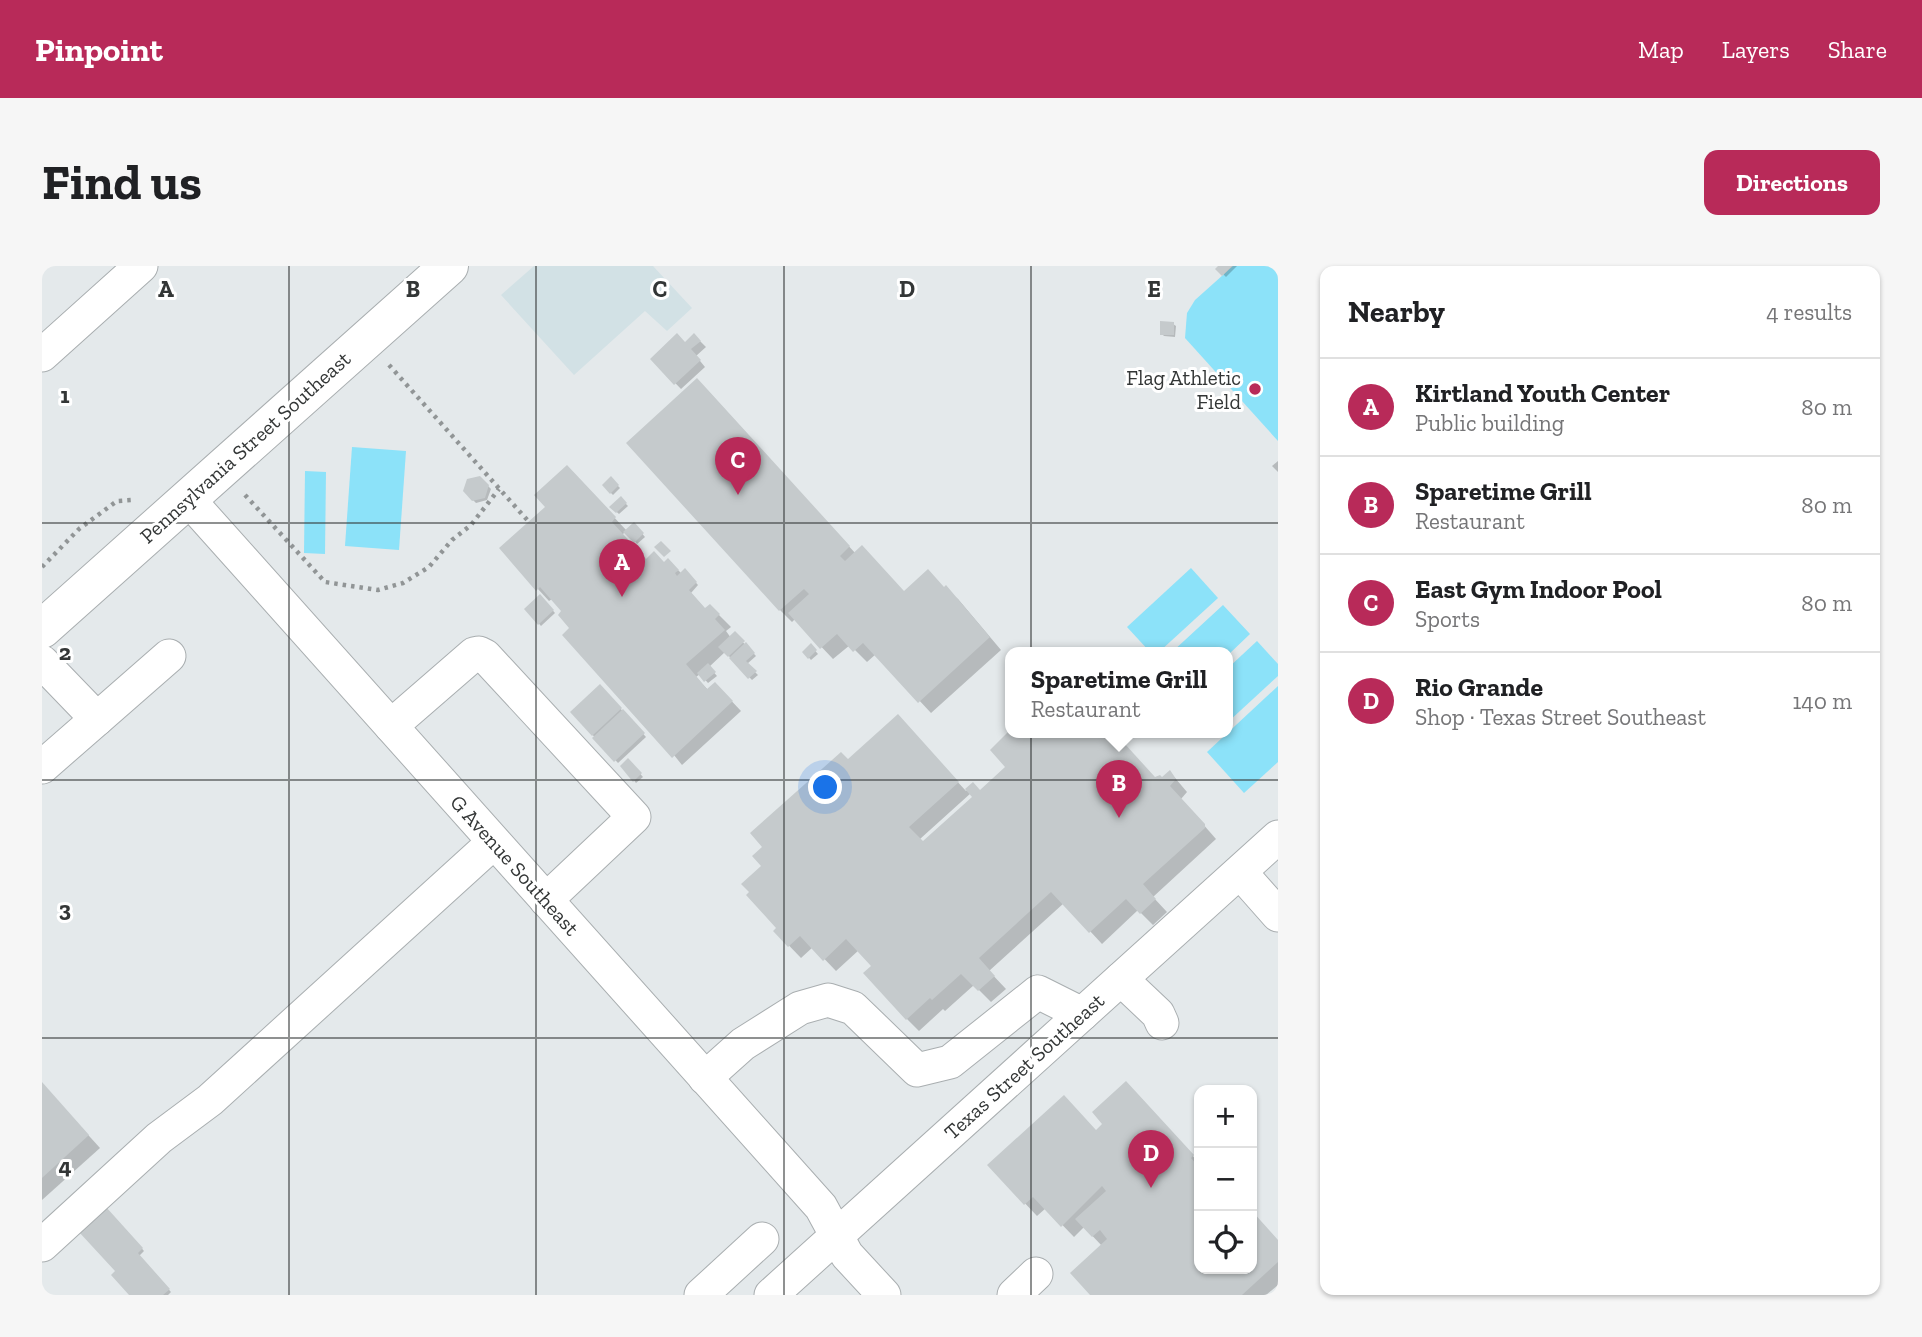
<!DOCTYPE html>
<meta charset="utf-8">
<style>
:root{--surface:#fff;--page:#f6f6f6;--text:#202124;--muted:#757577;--line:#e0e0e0;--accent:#b82a59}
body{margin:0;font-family:"Zilla Slab",serif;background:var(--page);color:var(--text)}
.controls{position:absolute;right:21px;bottom:21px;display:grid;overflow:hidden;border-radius:14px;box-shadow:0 2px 5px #0004}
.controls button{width:63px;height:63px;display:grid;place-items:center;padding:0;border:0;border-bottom:2px solid var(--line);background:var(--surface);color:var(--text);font:35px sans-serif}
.you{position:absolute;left:784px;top:522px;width:24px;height:24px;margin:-18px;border:5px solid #fff;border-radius:50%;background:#1a73e8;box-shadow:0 0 0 10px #1a73e833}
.badge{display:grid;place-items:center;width:46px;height:46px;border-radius:50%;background:var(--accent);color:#fff;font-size:23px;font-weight:700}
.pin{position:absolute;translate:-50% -58px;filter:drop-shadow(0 2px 4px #0008)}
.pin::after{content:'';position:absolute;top:37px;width:24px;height:21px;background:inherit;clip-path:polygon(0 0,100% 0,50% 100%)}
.popup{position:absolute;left:963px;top:381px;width:228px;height:91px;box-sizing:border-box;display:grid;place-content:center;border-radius:14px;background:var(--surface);filter:drop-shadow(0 2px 5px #0005);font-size:23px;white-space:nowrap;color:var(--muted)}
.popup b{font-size:26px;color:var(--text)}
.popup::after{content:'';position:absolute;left:50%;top:100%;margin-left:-14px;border:14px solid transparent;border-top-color:var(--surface)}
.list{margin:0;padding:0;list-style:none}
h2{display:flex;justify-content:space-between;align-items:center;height:91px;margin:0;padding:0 28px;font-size:30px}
h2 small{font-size:23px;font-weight:400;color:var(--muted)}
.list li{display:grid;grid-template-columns:46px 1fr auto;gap:21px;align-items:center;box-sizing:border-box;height:98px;padding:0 28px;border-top:2px solid var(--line)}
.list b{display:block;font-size:26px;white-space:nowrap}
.list p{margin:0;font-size:23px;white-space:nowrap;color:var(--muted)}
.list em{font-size:23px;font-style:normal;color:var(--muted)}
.icon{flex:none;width:38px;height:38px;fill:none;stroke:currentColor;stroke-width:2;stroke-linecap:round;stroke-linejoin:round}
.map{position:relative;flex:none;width:1236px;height:1029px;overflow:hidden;border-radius:14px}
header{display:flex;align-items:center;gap:42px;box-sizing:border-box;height:98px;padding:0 35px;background:var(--accent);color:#fff}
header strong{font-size:33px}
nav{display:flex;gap:38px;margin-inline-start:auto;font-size:24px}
.intro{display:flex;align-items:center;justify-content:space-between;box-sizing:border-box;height:168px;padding:0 42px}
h1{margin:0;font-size:49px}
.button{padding:18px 32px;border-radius:14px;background:var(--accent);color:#fff;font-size:24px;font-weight:700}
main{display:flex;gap:42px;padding:0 42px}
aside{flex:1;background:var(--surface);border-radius:14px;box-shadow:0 2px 5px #0004}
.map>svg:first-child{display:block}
.built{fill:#d2e1e5}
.green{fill:#8ce2f9}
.shadow{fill:#0003;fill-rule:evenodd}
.building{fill:#c5cacc}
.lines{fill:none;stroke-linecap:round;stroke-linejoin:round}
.minor-casing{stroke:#a9aeb0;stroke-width:35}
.major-casing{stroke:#a9aeb0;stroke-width:40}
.path{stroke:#919596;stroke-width:4.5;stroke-dasharray:3.5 5;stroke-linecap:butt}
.minor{stroke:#fff;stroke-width:33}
.major{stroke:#fff;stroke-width:38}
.grid{fill:none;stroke:#333636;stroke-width:2;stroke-opacity:0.55}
.poi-dot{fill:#b82a59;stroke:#fff;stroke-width:2.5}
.labels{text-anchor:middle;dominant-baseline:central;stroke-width:6;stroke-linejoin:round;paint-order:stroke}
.poi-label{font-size:21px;fill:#333636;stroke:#fff;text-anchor:end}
.street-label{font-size:21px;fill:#333636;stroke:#fff}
.grid-label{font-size:23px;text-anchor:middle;font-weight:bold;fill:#333636;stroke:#fff;stroke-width:6;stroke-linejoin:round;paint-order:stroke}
</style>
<header>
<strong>Pinpoint</strong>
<nav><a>Map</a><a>Layers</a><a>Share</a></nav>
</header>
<div class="intro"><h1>Find us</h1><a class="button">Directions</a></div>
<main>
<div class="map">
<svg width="1236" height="1029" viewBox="0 0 1236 1029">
<rect width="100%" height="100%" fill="#e4e9eb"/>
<path class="built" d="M492,0H611L650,42L625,65L603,45L532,109L459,29Z"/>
<g class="green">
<path d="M1191,0H1236V175L1143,72L1145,47L1153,34Z"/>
<path d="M310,181L364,185L357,284L303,280Z"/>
<path d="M263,205L284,206L283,288L262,287Z"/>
<path d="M1149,302L1176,332L1117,386H1108L1085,361Z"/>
<path d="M1181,339L1208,368L1186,389V386H1130Z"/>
<path d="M1215,375L1236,398V410L1186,456V402Z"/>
<path d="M1236,420V496L1202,527L1165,486Z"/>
</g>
<g class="shadow">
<path d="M1178,0H1195L1184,11L1176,3Z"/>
<path d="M1131,58L1134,60L1133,71L1122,70L1120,68Z"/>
<path d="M652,69L664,81L654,90L663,101L639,123L610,93L643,78Z"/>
<path d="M667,126L814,288L862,327L903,323L916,333L959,384L889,447L834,388L825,396L808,379L791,393L753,353L750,356L738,344L587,177Z"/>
<path d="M1236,195V206L1230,200Z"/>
<path d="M536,213L585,265L592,258L603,271L595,278L584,265L580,269L605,295L622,298L626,294L640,308L643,305L656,319L649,327L664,344L668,340L689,361L684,365L689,372L693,368L714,390L705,398L716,409L710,414L683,386L667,401L675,410L666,417L658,408L654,411L666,424L682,427L699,445L640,499L530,362L522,346L510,333L507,335L496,323Z"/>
<path d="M569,213L578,222L571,229L562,220Z"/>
<path d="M440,214L449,223L445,234L434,237L431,234Z"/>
<path d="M579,233L586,240L577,248L569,241Z"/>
<path d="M498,330L513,347L499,360L484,343Z"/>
<path d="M769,380L776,388L769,394L762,386Z"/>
<path d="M558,420L604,471L576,497L530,446Z"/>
<path d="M867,463L924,525L931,519L938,526L1120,514L1128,506L1145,526L1139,533L1174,573L1111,631L1125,646L1111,659L1096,644L1060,678L1022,637L947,705L964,723L949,736L932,719L903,745L901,743L877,765L865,753L831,700L817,684L794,705L771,681L759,692L733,665L737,662L722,600L806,495ZM929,527L933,531L882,577L878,573Z"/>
<path d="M586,494L601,511L594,517L580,500Z"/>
<path d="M0,818L58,882L0,934Z"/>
<path d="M1096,829L1157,897V1003H1210V946L1236,975V1019L1224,1029H1050L1060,980L1042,961L1032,971L1004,942L995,950L947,899L1054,866Z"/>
<path d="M64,943L102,985L97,990L129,1026L126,1029H89L75,1005Z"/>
</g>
<g class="building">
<path d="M1176,0H1190L1180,10L1173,3Z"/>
<path d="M1118,55L1132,56V69H1118Z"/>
<path d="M635,67L643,76L652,67L659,75L649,83L659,94L632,119L608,93Z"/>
<path d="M655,112L808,280L798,290L803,295L820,279L862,325L886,303L902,321L904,319L948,371L876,437L821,377L811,386L795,368L778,383L746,347L767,328L762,323L737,345L584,177Z"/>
<path d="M525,199L574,251L570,256L604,293L612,285L622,296L626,292L637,304L633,307L635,310L643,302L655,316L647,324L663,342L668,338L678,348L673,353L683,364L644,398L665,423L673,416L691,435L630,492L520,369L527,362L516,349L519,345L498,321L494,325L457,282L503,241L492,229Z"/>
<path d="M438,210L447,219L443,232L430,235L421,225L425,213Z"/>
<path d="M569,210L577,219L568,228L560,219Z"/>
<path d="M579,230L585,237L574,247L567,241Z"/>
<path d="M592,256L602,267L592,277L581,266Z"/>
<path d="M619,275L629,285L622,291L612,281Z"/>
<path d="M498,328L512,344L496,359L482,343Z"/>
<path d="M693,365L703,375L686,391L676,381Z"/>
<path d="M704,376L713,387L704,395L715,405L706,413L687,392Z"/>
<path d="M769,377L775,384L766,393L760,386Z"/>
<path d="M666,397L674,406L662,416L655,407Z"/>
<path d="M558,418L580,442L550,470L528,446Z"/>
<path d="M581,443L603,467L572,496L550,472Z"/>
<path d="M856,448L917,516L867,561L881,575L930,531L923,523L931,516L938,524L963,501L948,484L968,464V466H1072L1113,511L1118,509L1120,511L1128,504L1134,513L1128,520L1163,558V562L1101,618L1114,633L1098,648L1084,633L1047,667L1009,626L937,692L953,710L936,725L919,708L890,734L888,732L864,754L821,707L829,700L804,673L781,695L758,670L746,681L731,665L734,662L704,629L707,626L699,618L719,600L710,590L720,581L708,567L799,486L806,493Z"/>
<path d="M586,492L600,507L591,516L578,500Z"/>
<path d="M1084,815L1152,889L1149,892L1157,901V1003H1210V945L1236,974V996L1200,1029H1048L1028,1007L1065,973L1058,964L1050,971L1033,953L1064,925L1060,920L1019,961L991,931L982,939L945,899L1022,829L1054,864L1060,858L1050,846Z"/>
<path d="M0,816L47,869L0,912Z"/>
<path d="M64,941L101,982L96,987L128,1023L121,1029H87L69,1009L73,1005L37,966Z"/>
</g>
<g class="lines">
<g class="minor-casing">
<g id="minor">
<path d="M0,89L99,0"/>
<path d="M146,233L779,941L805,989L842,1029"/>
<path d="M0,396L55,453L0,501"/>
<path d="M55,453L127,390"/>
<path d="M349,460L432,388L437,387L443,390L592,551L504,634"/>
<path d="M1198,606L1236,649"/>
<path d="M1079,713L1116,748L1120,757"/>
<path d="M663,812L701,778L758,742L786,734L811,742L875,804L908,796L996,726L1040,748"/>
<path d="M0,979L117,872L168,834L452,576"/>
<path d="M659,1029L720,973"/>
<path d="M729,1029L1236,571"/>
<path d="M972,1029L994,1008"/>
</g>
</g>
<g class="major-casing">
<path id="major" d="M0,363L407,0"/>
</g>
<g class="path">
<path d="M347,99L487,256"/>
<path d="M203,229L283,316L336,324L361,317L387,301L410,274L429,259L457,223"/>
<path d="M0,301L37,263L75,235L90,234"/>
</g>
<use href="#minor" class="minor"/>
<use href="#major" class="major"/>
</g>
<path class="grid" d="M247,0V1029M494,0V1029M742,0V1029M989,0V1029M0,257H1236M0,514H1236M0,772H1236"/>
<circle class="poi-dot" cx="1213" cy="123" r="7"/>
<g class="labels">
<g class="poi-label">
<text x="1199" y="111">Flag Athletic<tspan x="1199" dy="24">Field</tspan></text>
</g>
<g class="street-label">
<text transform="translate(203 181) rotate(-42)">Pennsylvania Street Southeast</text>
<text transform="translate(473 599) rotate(48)">G Avenue Southeast</text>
<text transform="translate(982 800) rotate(-42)">Texas Street Southeast</text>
</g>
</g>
<g class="grid-label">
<text x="124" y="31">A</text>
<text x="371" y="31">B</text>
<text x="618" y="31">C</text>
<text x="865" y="31">D</text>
<text x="1112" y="31">E</text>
<text x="23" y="137">1</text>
<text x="23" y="394">2</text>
<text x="23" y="651">3</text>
<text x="23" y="908">4</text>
</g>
</svg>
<div class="controls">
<button>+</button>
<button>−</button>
<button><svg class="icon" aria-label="locate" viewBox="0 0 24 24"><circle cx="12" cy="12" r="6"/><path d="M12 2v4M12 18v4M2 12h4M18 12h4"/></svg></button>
</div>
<div class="you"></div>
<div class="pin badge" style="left:580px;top:331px">A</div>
<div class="pin badge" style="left:1077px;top:552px">B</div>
<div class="popup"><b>Sparetime Grill</b>Restaurant</div>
<div class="pin badge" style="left:696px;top:229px">C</div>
<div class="pin badge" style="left:1109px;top:922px">D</div>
</div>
<aside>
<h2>Nearby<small>4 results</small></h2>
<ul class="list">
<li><span class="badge">A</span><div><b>Kirtland Youth Center</b><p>Public building</p></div><em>80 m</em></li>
<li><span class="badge">B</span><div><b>Sparetime Grill</b><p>Restaurant</p></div><em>80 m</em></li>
<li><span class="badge">C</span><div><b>East Gym Indoor Pool</b><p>Sports</p></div><em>80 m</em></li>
<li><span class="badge">D</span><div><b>Rio Grande</b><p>Shop · Texas Street Southeast</p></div><em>140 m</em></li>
</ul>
</aside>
</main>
